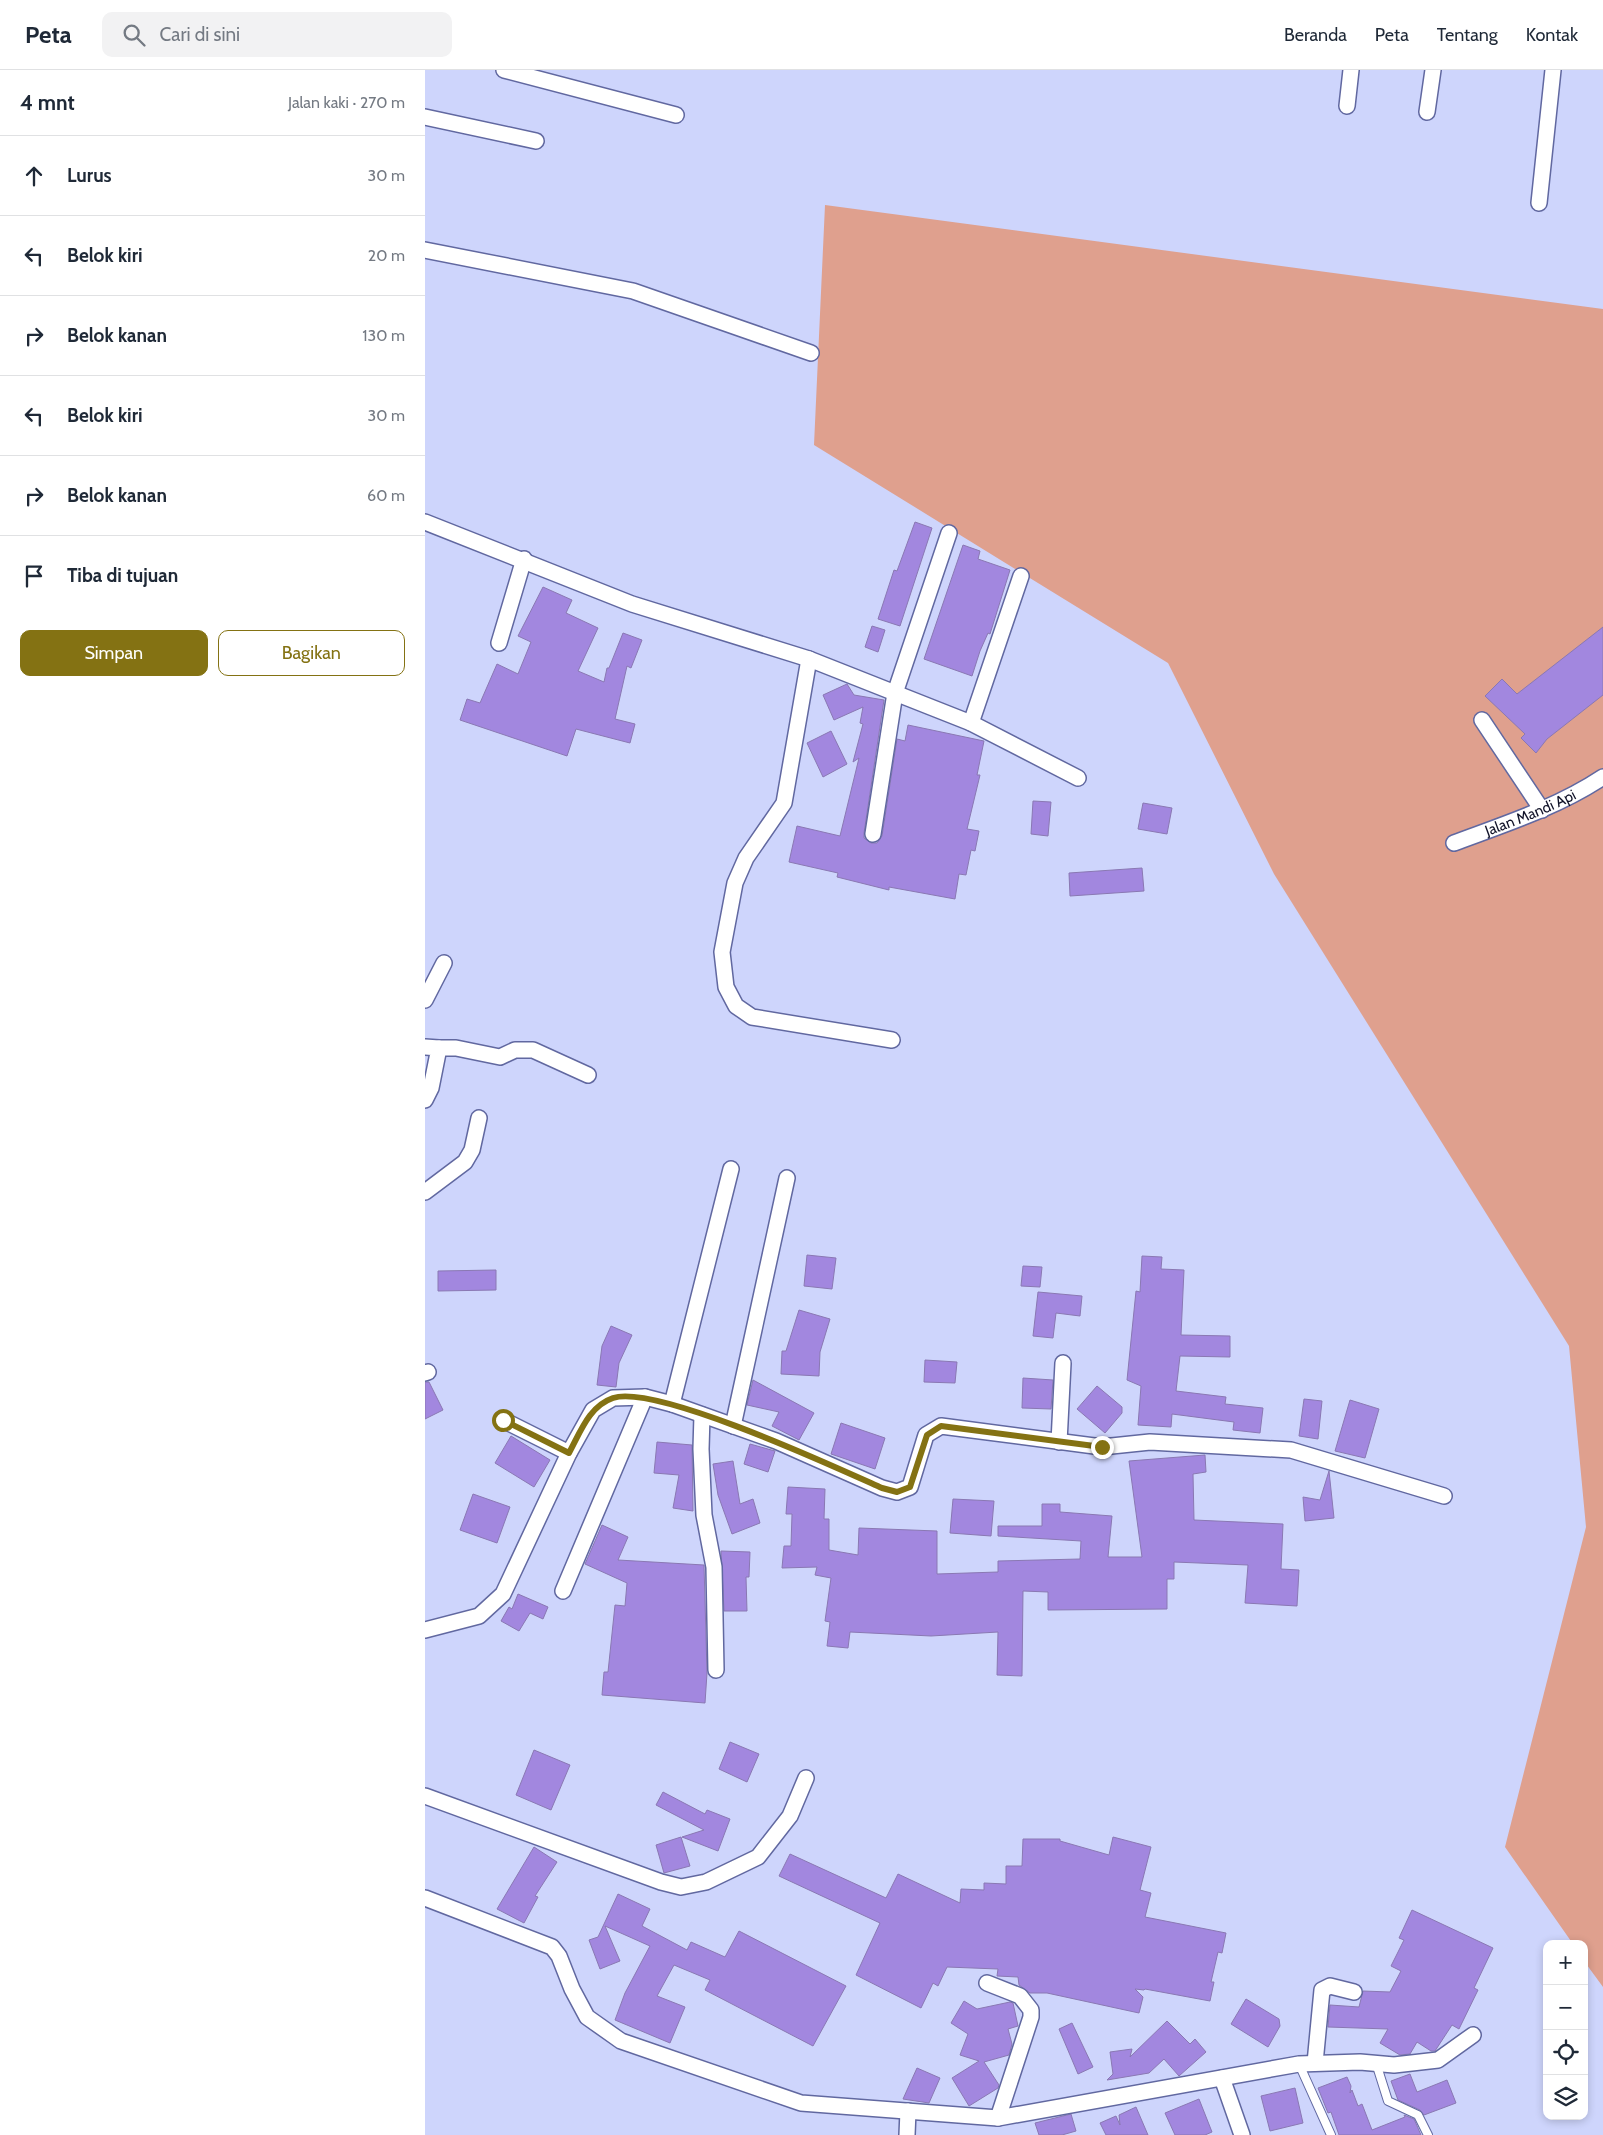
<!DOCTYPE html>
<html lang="id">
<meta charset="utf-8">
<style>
:root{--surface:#fff;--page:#f2f2f3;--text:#1f2937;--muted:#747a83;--line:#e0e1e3;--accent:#847213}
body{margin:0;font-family:Cabin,sans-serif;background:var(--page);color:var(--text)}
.controls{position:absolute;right:15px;bottom:15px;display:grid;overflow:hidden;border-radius:10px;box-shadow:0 2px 8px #0003}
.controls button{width:45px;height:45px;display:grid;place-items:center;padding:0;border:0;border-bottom:1px solid var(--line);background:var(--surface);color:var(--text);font:25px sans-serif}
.stop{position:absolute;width:15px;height:15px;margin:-11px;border:4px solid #847213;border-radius:50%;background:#fff}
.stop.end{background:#847213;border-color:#fff;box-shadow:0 1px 5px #0008}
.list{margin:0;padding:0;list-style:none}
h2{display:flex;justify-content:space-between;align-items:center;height:65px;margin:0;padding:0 20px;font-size:21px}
h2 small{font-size:16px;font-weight:400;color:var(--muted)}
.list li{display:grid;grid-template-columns:32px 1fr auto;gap:15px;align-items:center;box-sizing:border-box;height:80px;padding:0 20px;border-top:1px solid var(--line)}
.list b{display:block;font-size:19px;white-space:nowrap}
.list em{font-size:16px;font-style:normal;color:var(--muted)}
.actions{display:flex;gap:10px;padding:15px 20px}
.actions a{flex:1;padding:11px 0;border:1px solid var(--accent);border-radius:10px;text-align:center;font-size:18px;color:var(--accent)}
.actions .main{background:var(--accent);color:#fff}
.icon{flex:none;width:28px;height:28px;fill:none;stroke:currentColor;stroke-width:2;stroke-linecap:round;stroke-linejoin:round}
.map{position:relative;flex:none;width:1178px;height:2065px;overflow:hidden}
header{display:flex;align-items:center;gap:30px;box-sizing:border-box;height:70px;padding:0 25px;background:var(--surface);border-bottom:1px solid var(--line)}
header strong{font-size:24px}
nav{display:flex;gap:28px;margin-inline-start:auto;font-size:18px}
.search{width:350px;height:45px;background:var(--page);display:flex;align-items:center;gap:12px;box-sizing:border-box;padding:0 18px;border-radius:10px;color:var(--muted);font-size:19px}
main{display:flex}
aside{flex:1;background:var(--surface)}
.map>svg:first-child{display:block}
.green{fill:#dfa08e}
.building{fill:#a287df;stroke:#8a78b3}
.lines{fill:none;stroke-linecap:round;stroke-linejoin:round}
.service-casing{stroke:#6168a0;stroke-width:10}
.minor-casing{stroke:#6168a0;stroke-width:18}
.service{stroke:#fff;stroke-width:8}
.minor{stroke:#fff;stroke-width:15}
.route{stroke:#847213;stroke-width:6}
.labels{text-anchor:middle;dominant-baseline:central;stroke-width:5;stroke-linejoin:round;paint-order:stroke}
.street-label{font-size:15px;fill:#101228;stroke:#f7f8ff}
</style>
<header>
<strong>Peta</strong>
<div class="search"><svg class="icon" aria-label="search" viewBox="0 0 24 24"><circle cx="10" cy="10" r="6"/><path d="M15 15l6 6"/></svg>Cari di sini</div>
<nav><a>Beranda</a><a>Peta</a><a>Tentang</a><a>Kontak</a></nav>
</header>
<main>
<aside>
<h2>4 mnt<small>Jalan kaki · 270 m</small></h2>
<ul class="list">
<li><svg class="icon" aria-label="ahead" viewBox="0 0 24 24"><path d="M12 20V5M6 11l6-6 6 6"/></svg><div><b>Lurus</b></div><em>30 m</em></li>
<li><svg class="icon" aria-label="left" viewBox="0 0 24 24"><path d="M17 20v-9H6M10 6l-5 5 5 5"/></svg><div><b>Belok kiri</b></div><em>20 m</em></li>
<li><svg class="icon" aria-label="right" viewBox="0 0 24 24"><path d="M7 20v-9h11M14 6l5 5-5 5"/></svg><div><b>Belok kanan</b></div><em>130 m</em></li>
<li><svg class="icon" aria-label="left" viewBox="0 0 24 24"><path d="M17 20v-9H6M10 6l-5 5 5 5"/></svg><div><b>Belok kiri</b></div><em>30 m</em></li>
<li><svg class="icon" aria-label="right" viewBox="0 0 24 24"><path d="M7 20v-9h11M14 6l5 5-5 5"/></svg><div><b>Belok kanan</b></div><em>60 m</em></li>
<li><svg class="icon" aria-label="arrive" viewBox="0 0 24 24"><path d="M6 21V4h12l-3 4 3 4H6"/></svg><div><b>Tiba di tujuan</b></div></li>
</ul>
<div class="actions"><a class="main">Simpan</a><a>Bagikan</a></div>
</aside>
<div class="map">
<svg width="1178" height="2065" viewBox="0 0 1178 2065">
<rect width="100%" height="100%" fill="#ced5fc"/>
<path class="green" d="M400,135L1178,239V1917L1159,1891V1874H1148L1080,1777L1161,1457L1144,1276L849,804L743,593L389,375Z"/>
<g class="building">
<path d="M490,452L507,458L475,556L453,549L469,500L472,501Z"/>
<path d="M538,475L555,481L553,489L585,500L565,564L563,563L555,581L547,606L499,589Z"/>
<path d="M118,517L147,530L141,543L173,558L153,601L179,612L182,598H184L198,563L217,570L206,598L202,596L190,649L210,654L205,673L151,659L142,686L35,650L42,629L55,633L72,594L93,604L106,572L93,566Z"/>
<path d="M447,556L460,560L453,582L440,577Z"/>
<path d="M1178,557V625L1122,669L1111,683L1096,668L1100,664L1060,626L1077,609L1092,624Z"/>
<path d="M422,614L429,625L459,630L439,763V768L446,773H452L457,766L472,669L480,671L483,655L559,671L552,705H555L542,759L554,761L550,781L546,780L541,805L534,804L530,829L464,817V820L412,807L413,803L364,792L372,756L415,766L434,688L428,692L438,654L435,653L438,637L409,650L398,625Z"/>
<path d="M406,661L422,694L398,707L382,673Z"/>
<path d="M608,731L626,732L623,766L606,764Z"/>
<path d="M718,733L747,738L742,764L713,759Z"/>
<path d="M717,798L719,821L645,826L644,803Z"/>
<path d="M382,1185L411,1188L407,1219L379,1216Z"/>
<path d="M717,1186L737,1187L736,1199L759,1200L756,1265L805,1266V1287L755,1286L751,1321L801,1327L800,1334L838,1338L835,1363L808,1360L809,1352L747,1344L746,1357L713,1355L716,1316L702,1310L711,1221L715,1222Z"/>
<path d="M598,1196L617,1197L615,1217L596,1216Z"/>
<path d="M71,1200V1220L13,1221V1201Z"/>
<path d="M613,1222L657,1226L655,1246L631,1243L628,1268L608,1266Z"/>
<path d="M374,1240L405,1249L395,1282L394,1306L356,1304L357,1281H361Z"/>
<path d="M186,1256L207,1265L194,1293L191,1317L172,1315L177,1276Z"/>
<path d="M500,1290L532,1292L530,1313L499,1312Z"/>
<path d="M598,1308L628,1310L626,1339L597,1338Z"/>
<path d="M328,1310L389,1343L374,1370L347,1356L354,1342L322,1335Z"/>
<path d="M0,1312H4L18,1340L0,1349Z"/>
<path d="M672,1316L697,1337V1343L680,1363L652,1339Z"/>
<path d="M879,1329L897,1331L893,1369L874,1366Z"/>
<path d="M925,1330L954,1339L940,1388L910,1381Z"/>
<path d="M416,1353L460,1368L450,1399L406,1384Z"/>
<path d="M86,1366L125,1390L109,1417L70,1393Z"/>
<path d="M232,1372L267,1375L268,1441L248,1438L254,1405L229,1403Z"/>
<path d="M325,1374L350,1381L343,1402L319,1394Z"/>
<path d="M780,1385L781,1402L768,1404L769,1450L858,1454L856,1499L874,1500L872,1536L820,1533L823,1495L749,1492V1509H742V1539L623,1540V1522L598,1521L597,1606L572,1605L573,1562L506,1566L425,1562L423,1578L402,1576L405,1552L400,1551L406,1508L390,1505L392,1497L357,1498L359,1476H366L367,1444H361L363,1417L400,1419L399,1449H404V1480L433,1485L434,1458L512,1461V1504L573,1502V1491L655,1489L656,1471L573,1466V1456H617V1434H635V1442L687,1446L683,1487H717L704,1391Z"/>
<path d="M308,1391L315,1434L328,1429L335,1453L307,1464L293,1425L288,1394Z"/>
<path d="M904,1401L909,1448L880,1451L878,1427L895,1430Z"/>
<path d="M48,1424L85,1437L72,1473L35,1460Z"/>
<path d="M528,1429L569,1431L566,1466L525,1463Z"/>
<path d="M177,1455L203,1467L193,1490L279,1495L282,1603L280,1633L177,1625L179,1602H183L190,1535L200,1536L202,1513L160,1494Z"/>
<path d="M296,1481L325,1482L324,1507H321L322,1541H299Z"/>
<path d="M93,1524L123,1537L118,1549L105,1543L94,1561L76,1551L84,1537L87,1539Z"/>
<path d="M305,1672L334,1684L322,1712L294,1699Z"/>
<path d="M109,1680L145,1695L126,1740L91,1725Z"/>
<path d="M238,1722L280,1744L282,1740L305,1749L293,1781L257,1767L279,1760L231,1735Z"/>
<path d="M256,1767L265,1796L239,1803L231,1775Z"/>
<path d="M688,1767L726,1777L715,1820L726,1823L720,1847L801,1863L797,1883L793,1882L786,1912H789L785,1931L720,1919L719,1920L710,1919L718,1927L714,1943L622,1923H605L594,1915L593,1907L572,1906L573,1899L522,1897L513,1916L508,1913L496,1938L431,1905L455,1853L354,1806L365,1784L461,1828L473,1804L535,1833L536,1819L559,1820V1813L581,1814V1796H597L598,1769H635V1771L684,1785Z"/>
<path d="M109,1777L132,1792L110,1826L113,1827L99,1853L72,1839Z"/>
<path d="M193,1824L225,1839L217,1856L262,1880L266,1872L300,1887L314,1861L421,1916L388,1976L280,1920L285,1910L249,1895L232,1926L260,1937L245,1973L190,1950L200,1923L225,1876L180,1856L195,1891L175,1899L164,1870L173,1867Z"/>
<path d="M987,1840L1068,1878L1049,1918L1053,1920L1034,1959L1027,1955L1010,1981H1006L992,1972L985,1984L975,1985L955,1973L963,1959L903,1957L905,1935L934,1937L938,1921L965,1922L976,1901L966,1896L979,1870L974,1868Z"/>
<path d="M821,1929L854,1949L855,1956L843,1977L806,1954Z"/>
<path d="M539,1931L552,1939L585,1932L588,1933L593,1956L583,1959L587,1974L584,1985L559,1992L574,2015L573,2018L544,2036L527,2008L554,1991L535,1985L543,1964L526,1953Z"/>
<path d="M742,1951L765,1974L770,1969L781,1982L754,2006L739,1989L724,2003L682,2010L688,2004L685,1982L707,1979L705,1987Z"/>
<path d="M647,1953L668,1997L653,2004L634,1959Z"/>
<path d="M492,1998L515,2008L504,2033L478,2029Z"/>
<path d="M985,2004L992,2022L1022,2010L1031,2033L999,2045L995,2040L973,2030L966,2011Z"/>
<path d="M922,2007L926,2016L925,2023L927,2020L933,2036L937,2034L947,2060L980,2047L979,2045L989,2049L996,2065H914L906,2042L903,2043L893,2018Z"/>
<path d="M870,2018L878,2053L845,2061L836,2026Z"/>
<path d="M774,2029L787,2062L780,2065H750L740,2043Z"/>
<path d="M711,2037L723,2065H681L675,2053L691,2046L695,2055L694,2045Z"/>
<path d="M646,2044L651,2061L637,2065H614L610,2053Z"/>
</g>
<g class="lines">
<g class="service-casing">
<g id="service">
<path d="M951,1993L963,2031L993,2045L1003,2065"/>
<path d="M874,1994L906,2065"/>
</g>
</g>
<g class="minor-casing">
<g id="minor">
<path d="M79,0L251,45"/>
<path d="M922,36L926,0"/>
<path d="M1002,42L1008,0"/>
<path d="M0,47L111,71"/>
<path d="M1114,133L1128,0"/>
<path d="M0,180L208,221L386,283"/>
<path d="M0,452L207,534L384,589L546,653L653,708"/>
<path d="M74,573L99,489"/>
<path d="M384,589L359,733L321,788L310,813L297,882L301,917L311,936L327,947L467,970"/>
<path d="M1057,650L1117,740"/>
<path d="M546,653L596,506"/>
<path d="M448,764L470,623L524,463"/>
<path id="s1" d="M1029,773C1080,754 1133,737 1178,707"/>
<path d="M0,930L19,893"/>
<path d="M0,977L14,978L6,1018L0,1030"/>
<path d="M14,978H31L75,987L90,980H108L163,1005"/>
<path d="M0,1122L40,1092L47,1080L54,1048"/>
<path d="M0,1303L3,1302"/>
<path d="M247,1334L306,1099"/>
<path d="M277,1345L276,1379L279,1445L289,1497L291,1600"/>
<path d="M78,1350L144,1383"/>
<path d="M308,1356L362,1108"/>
<path d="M634,1372L638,1293"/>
<path d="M138,1521L220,1327"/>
<path d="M0,1560L54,1546L78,1524L144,1383L168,1340L188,1328L220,1327L247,1334L351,1371L457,1418L472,1422L485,1417L501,1365L516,1356L677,1377L725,1372L866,1380L1019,1426"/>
<path d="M0,1726L236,1812L256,1817L281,1812L333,1787L365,1746L381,1708"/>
<path d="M0,1828L127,1877L134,1886L147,1919L162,1947L196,1971L376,2033L573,2048L874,1994L935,1992L969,1995L1013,1990L1048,1965"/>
<path d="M562,1913L595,1926L606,1940V1947L573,2048"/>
<path d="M890,1993L897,1920L905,1916L929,1922"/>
<path d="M797,2008L817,2065"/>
<path d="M482,2065L483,2041"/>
</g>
</g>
<use href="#service" class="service"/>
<use href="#minor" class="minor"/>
</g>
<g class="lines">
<path class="route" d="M78,1350L144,1383C155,1363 164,1336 188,1328C231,1314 410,1397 457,1418L472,1422L485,1417L502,1365L516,1356L677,1377"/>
</g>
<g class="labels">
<g class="street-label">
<text stroke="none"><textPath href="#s1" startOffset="82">Jalan Mandi Api</textPath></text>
</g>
</g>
</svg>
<div class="controls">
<button>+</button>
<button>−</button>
<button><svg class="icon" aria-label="locate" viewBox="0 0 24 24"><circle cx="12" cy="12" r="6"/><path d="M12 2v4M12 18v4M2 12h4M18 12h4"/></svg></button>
<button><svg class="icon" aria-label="layers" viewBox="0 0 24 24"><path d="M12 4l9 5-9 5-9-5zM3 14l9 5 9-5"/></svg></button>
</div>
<div class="stop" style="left:78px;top:1350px"></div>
<div class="stop end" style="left:677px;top:1377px"></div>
</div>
</main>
